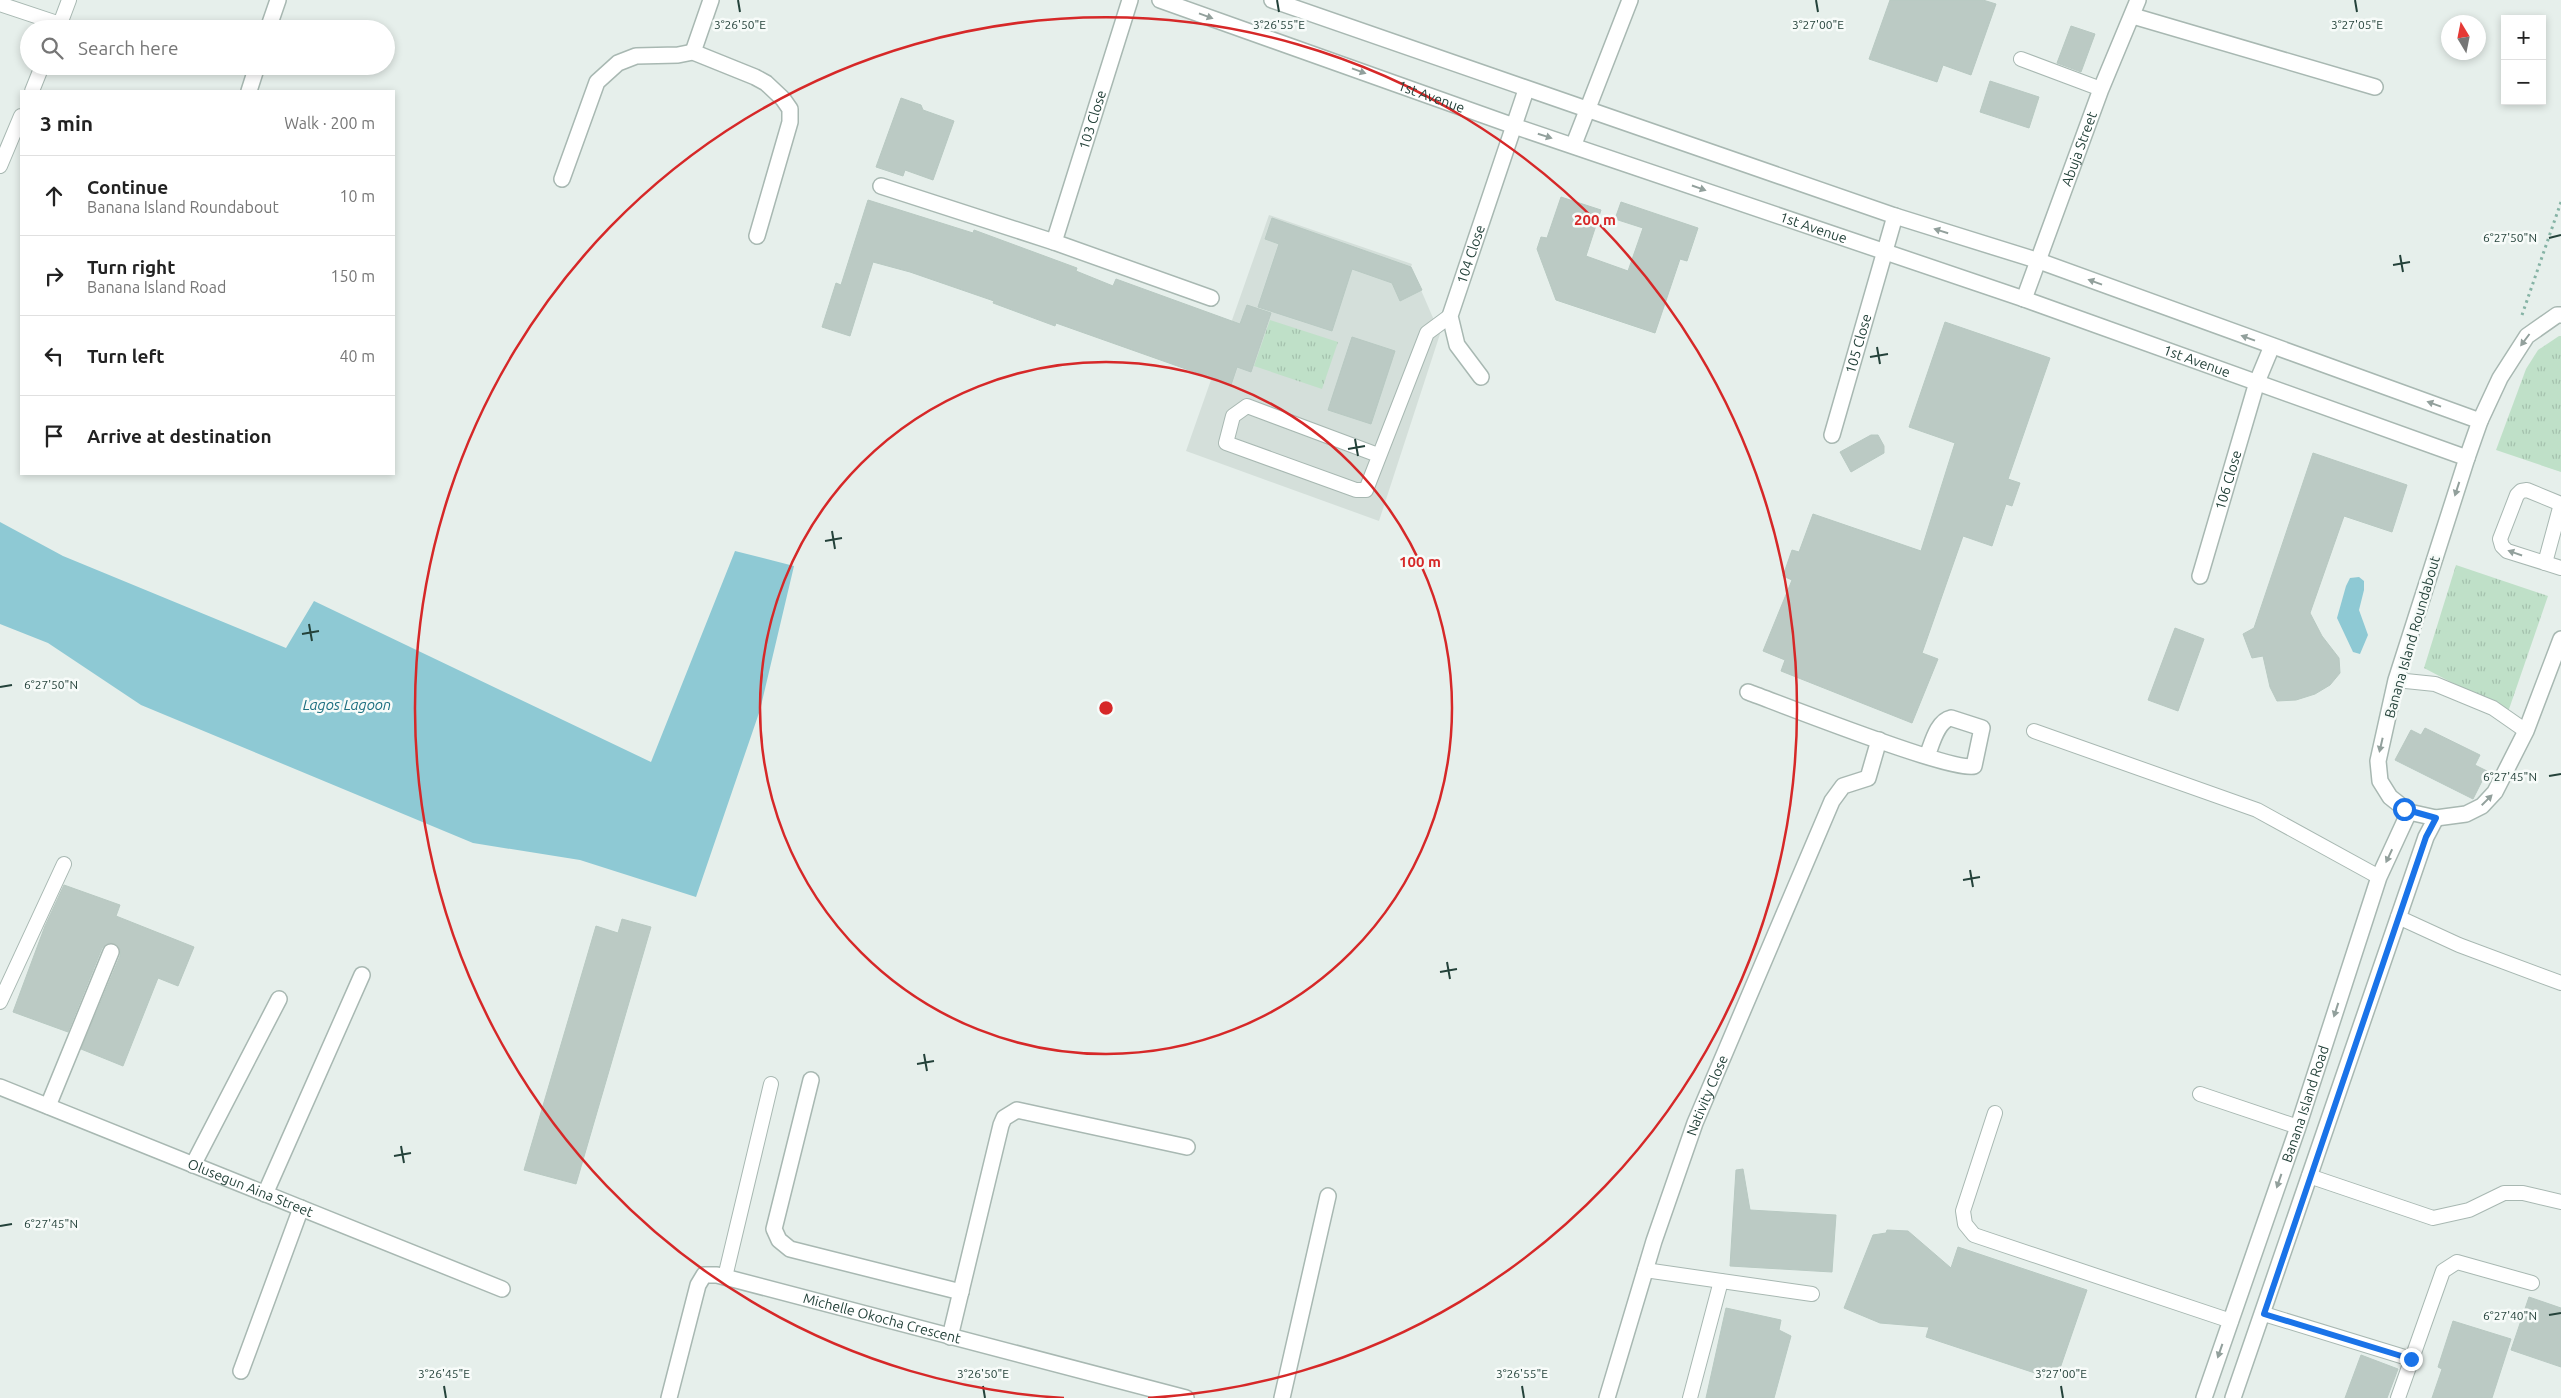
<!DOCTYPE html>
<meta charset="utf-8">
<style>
:root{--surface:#fff;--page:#f2f2f2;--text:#222;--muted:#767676;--line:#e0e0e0}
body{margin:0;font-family:Ubuntu,sans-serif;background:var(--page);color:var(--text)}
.controls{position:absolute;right:15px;top:15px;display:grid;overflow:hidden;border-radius:0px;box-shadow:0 2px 8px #0003}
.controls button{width:45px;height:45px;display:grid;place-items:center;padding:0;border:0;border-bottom:1px solid var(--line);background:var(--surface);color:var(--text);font:25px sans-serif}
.compass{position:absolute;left:2441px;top:15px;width:45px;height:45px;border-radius:50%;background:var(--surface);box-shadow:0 2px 8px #0003;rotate:350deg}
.stop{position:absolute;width:15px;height:15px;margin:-11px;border:4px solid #1a73e8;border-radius:50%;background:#fff}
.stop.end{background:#1a73e8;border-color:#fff;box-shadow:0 1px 5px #0008}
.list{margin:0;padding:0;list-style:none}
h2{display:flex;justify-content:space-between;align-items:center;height:65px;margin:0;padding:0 20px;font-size:21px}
h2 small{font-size:16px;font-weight:400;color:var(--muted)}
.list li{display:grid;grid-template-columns:32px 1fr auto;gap:15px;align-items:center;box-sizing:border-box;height:80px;padding:0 20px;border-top:1px solid var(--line)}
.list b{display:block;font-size:19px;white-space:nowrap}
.list p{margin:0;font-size:16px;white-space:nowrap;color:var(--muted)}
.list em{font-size:16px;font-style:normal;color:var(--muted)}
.icon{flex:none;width:28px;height:28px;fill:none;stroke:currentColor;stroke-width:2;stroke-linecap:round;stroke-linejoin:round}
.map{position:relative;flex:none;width:2561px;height:1398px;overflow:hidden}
.search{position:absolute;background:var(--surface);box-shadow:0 2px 8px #0003;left:20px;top:20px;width:375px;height:55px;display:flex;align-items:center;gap:12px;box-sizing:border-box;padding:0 18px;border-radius:28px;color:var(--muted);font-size:19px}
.panel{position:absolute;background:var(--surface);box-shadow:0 2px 8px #0003;left:20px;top:90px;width:375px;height:385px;border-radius:0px}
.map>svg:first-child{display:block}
.built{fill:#d4dfda}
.grass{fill:url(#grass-tufts)}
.water{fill:#8ec9d4}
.building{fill:#bbcac4;stroke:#b8c9c2}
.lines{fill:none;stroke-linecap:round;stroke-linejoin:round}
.service-casing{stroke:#a8b8b2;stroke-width:16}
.minor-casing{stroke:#a8b8b2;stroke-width:18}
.tertiary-casing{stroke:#a8b8b2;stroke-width:18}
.path{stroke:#86b3a5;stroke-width:3;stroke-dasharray:2.5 4;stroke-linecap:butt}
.service{stroke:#fff;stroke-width:14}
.minor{stroke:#fff;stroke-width:15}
.tertiary{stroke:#fff;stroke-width:15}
.oneway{fill:#92a09c}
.route{stroke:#1a73e8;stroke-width:6}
.ticks{fill:none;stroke:#24423a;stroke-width:2}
.ring{fill:none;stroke:#d62828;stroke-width:2.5}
.labels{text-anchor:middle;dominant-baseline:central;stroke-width:5;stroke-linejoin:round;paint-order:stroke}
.street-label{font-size:14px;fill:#24423a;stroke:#f7fbf9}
.water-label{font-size:15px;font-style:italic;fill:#1c6f80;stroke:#f7fbf9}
.ticks-label{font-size:12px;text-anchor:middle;fill:#24423a;stroke:#f7fbf9;stroke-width:5;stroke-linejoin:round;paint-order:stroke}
.centre{fill:#d62828;stroke:#f7fbf9;stroke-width:2.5}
.ring-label{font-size:15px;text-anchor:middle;font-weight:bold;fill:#d62828;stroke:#f7fbf9;stroke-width:5;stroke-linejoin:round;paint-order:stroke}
</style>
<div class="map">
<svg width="2561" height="1398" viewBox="0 0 2561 1398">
<defs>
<pattern id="grass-tufts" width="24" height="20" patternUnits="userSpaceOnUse" patternTransform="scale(1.25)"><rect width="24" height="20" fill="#bfe0c8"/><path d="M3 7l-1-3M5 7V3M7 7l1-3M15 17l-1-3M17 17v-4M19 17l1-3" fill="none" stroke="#a4c1ad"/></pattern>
</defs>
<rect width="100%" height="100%" fill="#e6efeb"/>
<path class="built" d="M1269,215L1412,264L1411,267L1440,334L1379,521L1186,451Z"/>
<g class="grass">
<path d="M1270,320L1338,342L1322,389L1254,366Z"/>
<path d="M2559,336H2561V472L2496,450L2526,369L2538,350Z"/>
<path d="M2456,565L2548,596L2508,712L2424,668Z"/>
</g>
<g class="water">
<path d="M0,522L63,556L286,648L314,601L651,762L735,551L794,566L760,710L696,897L580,860L473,843L141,705L48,643L0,624Z"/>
<path d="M2359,577L2364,581V590L2359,610L2368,635L2360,654L2353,652L2337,618L2346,586L2350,578Z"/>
</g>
<g class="building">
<path d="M1890,0H1983L1996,4L1971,75L1943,65L1937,82L1869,59Z"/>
<path d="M2071,26L2095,34L2081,72L2057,63Z"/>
<path d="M1990,81L2039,97L2029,128L1980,112Z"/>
<path d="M901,98L921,105L923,110L954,121L933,180L905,170L903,176L876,167Z"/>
<path d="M1561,197L1601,210L1586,256L1628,271L1643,228L1615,219L1621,202L1698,228L1687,261L1680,259L1655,333L1556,300L1537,249L1541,237L1547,238Z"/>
<path d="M868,200L973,233L974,230L1077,268L1076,271L1113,286L1116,279L1240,324L1247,305L1271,313L1251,372L1237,367L1231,385L1056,323L1055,326L993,303L994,301L910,272L873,262L850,336L822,327L836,283L841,285Z"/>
<path d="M1272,218L1411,267L1422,290L1400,301L1392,283L1352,269L1332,331L1258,307L1279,244L1265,239Z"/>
<path d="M1945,322L2050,358L2008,479L2020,483L2012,506L2006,504L1992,546L1963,536L1922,653L1938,659L1912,723L1781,671L1785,660L1763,651L1792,580L1783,576L1792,550L1799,552L1813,514L1921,551L1955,443L1909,427Z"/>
<path d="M1352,337L1395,351L1371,424L1328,410Z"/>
<path d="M1871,435H1878L1884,446V453L1851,472L1840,452Z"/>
<path d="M2313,453L2407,485L2392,532L2344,516L2310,613L2322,636L2339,658L2340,673L2330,685L2315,694L2296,700L2277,701L2270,687L2263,656L2252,658L2243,634L2254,628Z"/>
<path d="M2175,628L2204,639L2178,711L2148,700Z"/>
<path d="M2425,728L2480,755L2475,765L2487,771L2473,799L2395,760L2411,730L2421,735Z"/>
<path d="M64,885L120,905L116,916L194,947L178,986L158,978L123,1066L81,1049L120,956V950L115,944L109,943L102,948L68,1032L13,1012L45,926Z"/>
<path d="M622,919L651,927L576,1184L524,1170L596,926L618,933Z"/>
<path d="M1743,1169L1750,1210L1836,1215L1832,1272L1730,1266L1736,1170Z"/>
<path d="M1887,1230L1908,1231L1951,1268L1958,1247L2087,1290L2056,1380L1926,1337L1929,1327L1880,1323L1844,1308L1873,1235L1886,1233Z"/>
<path d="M2529,1297L2561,1308V1367L2511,1350Z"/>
<path d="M1726,1308L1781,1320L1779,1330L1791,1336L1774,1398H1706Z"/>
<path d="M2453,1321L2511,1339L2492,1398H2432L2442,1369L2438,1367Z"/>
<path d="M2361,1355L2398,1369L2387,1398H2345Z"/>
</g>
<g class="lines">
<g class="service-casing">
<g id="service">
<path d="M0,4L60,24L69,0"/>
<path d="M2021,59L2101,89"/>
<path d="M32,91L42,66"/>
<path d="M0,166L21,116"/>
<path d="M1378,455L1247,406L1233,416L1226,443L1356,490H1366L1427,333L1450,316"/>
<path d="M2561,504L2527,490L2521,491L2517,495L2500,539L2502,546L2507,551L2561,568"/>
<path d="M2545,563L2561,504"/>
<path d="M2396,680L2435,684L2493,708L2526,731"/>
<path d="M2034,731L2257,810L2379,877"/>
<path d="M2398,917L2459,945L2561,983"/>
<path d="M0,1002L64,864"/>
<path d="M2200,1094L2298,1127"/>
<path d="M1995,1113L1963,1211L1965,1224L1974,1235L2231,1321"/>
<path d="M2309,1176L2433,1218L2469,1210L2504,1193H2523L2561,1202"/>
<path d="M1645,1270L1812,1294"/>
<path d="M725,1277L771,1084"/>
<path d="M2264,1314L2411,1359"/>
<path d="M1690,1398L1721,1281"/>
<path d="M2398,1398L2443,1271L2457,1262L2532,1283"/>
</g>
</g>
<g class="minor-casing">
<g id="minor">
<path d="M2133,16L2375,87"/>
<path d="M268,29L278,0"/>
<path d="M693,52L711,0"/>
<path d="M249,91L257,66"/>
<path d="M1574,144L1630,0"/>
<path d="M562,179L597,82L618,63L636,56L678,55L693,52L755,77L766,83L783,99L790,109V122L757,236"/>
<path d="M881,186L1054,242L1211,298"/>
<path id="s1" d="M1054,242L1130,0"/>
<path id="s2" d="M2024,299L2101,89L2138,0"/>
<path id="s3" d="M1481,377L1457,345L1450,316L1526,90"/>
<path id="s4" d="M1832,435L1895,216"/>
<path id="s5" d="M2200,576L2257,382L2272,346"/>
<path d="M1748,692C1778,703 1955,773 1974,766L1982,728L1951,718C1937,721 1932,744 1927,756"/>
<path d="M811,1080L774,1229L779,1240L790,1249L961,1292"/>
<path id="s6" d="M0,1087L502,1289"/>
<path d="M48,1106L111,952"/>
<path d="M193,1165L279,999"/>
<path d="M265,1194L362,975"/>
<path d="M950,1337L1001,1125L1004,1118L1017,1110L1187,1147"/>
<path d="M241,1371L301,1208"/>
<path id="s7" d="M669,1398L698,1285L704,1275H717L1186,1398"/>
<path d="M1282,1398L1328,1196"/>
<path id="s8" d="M1607,1398L1654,1241L1695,1123L1832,801L1843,786L1868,778L1879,740"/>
</g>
</g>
<g class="tertiary-casing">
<g id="tertiary">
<path id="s9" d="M1160,0L1514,126L2024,299L2467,458"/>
<path d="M1272,0L1895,216L2039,261L2480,421"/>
<path d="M2561,315H2557L2527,336L2500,378L2480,421L2467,458L2396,680L2378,761L2380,781L2390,797L2409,812L2436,818L2466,814L2482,806L2495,792L2526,731L2561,639"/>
<path id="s10" d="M2204,1398L2298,1127L2379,877L2409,812"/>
<path d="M2233,1398L2426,837L2436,818"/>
</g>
</g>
<path class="path" d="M2522,315L2561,202"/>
<use href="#service" class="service"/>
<use href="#minor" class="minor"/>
<use href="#tertiary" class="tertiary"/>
</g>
<defs><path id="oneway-solid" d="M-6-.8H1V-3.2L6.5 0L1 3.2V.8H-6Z" transform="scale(1.25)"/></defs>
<g class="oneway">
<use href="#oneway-solid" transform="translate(1206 16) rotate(20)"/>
<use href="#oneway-solid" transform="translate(1359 71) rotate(20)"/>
<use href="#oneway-solid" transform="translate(1545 136) rotate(17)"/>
<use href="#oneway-solid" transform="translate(1699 188) rotate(19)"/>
<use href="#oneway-solid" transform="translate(1941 231) rotate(-163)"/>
<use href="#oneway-solid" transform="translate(2095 282) rotate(-160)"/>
<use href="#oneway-solid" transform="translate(2248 338) rotate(-160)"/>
<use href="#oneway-solid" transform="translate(2525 340) rotate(127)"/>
<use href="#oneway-solid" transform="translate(2434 404) rotate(-160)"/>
<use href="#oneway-solid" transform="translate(2457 489) rotate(108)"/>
<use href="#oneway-solid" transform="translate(2515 553) rotate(-161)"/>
<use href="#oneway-solid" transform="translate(2381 745) rotate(103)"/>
<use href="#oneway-solid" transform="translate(2487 800) rotate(-45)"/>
<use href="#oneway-solid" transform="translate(2389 856) rotate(115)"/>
<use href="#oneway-solid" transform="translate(2336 1010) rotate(108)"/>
<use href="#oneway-solid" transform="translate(2279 1181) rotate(109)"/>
<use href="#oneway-solid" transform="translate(2220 1351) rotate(109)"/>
</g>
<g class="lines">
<path class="route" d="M2404,809L2436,818L2426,837L2264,1314L2411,1359"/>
</g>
<path class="ticks" d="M738,0L740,12M1277,0L1279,12M1816,0L1818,12M2355,0L2357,12M2549,238L2561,235M2400,255L2403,272M2393,265L2410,262M1877,347L1880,364M1870,357L1888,354M1355,439L1358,456M1348,449L1365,446M832,531L835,549M825,541L842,538M309,624L312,641M302,634L319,631M0,687L12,685M2549,776L2561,774M1970,870L1973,887M1963,880L1980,877M1447,962L1450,979M1440,972L1457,969M924,1054L927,1071M917,1064L934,1061M401,1146L404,1163M394,1156L411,1153M0,1226L12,1224M2549,1315L2561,1313M444,1386L446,1398M983,1386L985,1398M1522,1386L1524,1398M2061,1386L2063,1398"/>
<g class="ring">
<circle cx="1106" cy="708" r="346"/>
<path d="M1064 1398A691 691 0 1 1 1148 1398"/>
</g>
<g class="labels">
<g class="street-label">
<text stroke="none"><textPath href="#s9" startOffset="288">1st Avenue</textPath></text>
<text stroke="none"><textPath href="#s1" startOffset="128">103 Close</textPath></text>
<text stroke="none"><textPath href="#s2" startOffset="160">Abuja Street</textPath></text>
<text stroke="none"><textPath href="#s9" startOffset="692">1st Avenue</textPath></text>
<text stroke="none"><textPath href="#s3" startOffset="135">104 Close</textPath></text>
<text stroke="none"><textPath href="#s4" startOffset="95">105 Close</textPath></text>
<text stroke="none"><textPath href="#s9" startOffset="1098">1st Avenue</textPath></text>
<text stroke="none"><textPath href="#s5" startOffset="100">106 Close</textPath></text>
<text transform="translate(2412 637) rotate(-74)">Banana Island Roundabout</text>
<text stroke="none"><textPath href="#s8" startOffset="319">Nativity Close</textPath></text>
<text stroke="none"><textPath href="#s10" startOffset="311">Banana Island Road</textPath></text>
<text stroke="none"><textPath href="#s6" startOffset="270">Olusegun Aina Street</textPath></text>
<text stroke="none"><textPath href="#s7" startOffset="312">Michelle Okocha Crescent</textPath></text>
</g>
<g class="water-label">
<text x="347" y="704">Lagos Lagoon</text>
</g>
</g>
<g class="ticks-label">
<text x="2357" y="29">3°27'05"E</text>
<text x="740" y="29">3°26'50"E</text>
<text x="1279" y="29">3°26'55"E</text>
<text x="1818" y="29">3°27'00"E</text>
<text x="2510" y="242">6°27'50"N</text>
<text x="51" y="689">6°27'50"N</text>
<text x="2510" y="781">6°27'45"N</text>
<text x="51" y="1228">6°27'45"N</text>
<text x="2510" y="1320">6°27'40"N</text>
<text x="444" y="1378">3°26'45"E</text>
<text x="983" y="1378">3°26'50"E</text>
<text x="1522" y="1378">3°26'55"E</text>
<text x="2061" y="1378">3°27'00"E</text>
</g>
<circle cx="1106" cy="708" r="8" class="centre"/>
<g class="ring-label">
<text x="1595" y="225">200 m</text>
<text x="1420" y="567">100 m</text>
</g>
</svg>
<div class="controls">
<button>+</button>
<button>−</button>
</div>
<svg class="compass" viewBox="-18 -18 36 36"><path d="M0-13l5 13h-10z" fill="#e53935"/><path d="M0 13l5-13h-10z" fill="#767676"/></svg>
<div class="stop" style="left:2404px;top:809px"></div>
<div class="stop end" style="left:2411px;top:1359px"></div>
<div class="search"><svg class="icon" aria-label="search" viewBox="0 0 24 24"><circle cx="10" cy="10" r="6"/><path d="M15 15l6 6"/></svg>Search here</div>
<section class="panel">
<h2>3 min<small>Walk · 200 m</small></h2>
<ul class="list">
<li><svg class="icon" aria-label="ahead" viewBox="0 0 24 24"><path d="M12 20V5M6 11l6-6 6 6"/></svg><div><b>Continue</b><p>Banana Island Roundabout</p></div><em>10 m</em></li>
<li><svg class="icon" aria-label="right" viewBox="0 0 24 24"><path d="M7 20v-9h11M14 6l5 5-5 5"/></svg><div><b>Turn right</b><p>Banana Island Road</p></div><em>150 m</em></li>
<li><svg class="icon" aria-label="left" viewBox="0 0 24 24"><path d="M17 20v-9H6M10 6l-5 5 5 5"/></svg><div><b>Turn left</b></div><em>40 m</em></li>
<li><svg class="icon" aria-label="arrive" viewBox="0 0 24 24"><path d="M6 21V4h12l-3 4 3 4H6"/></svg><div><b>Arrive at destination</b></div></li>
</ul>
</section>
</div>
